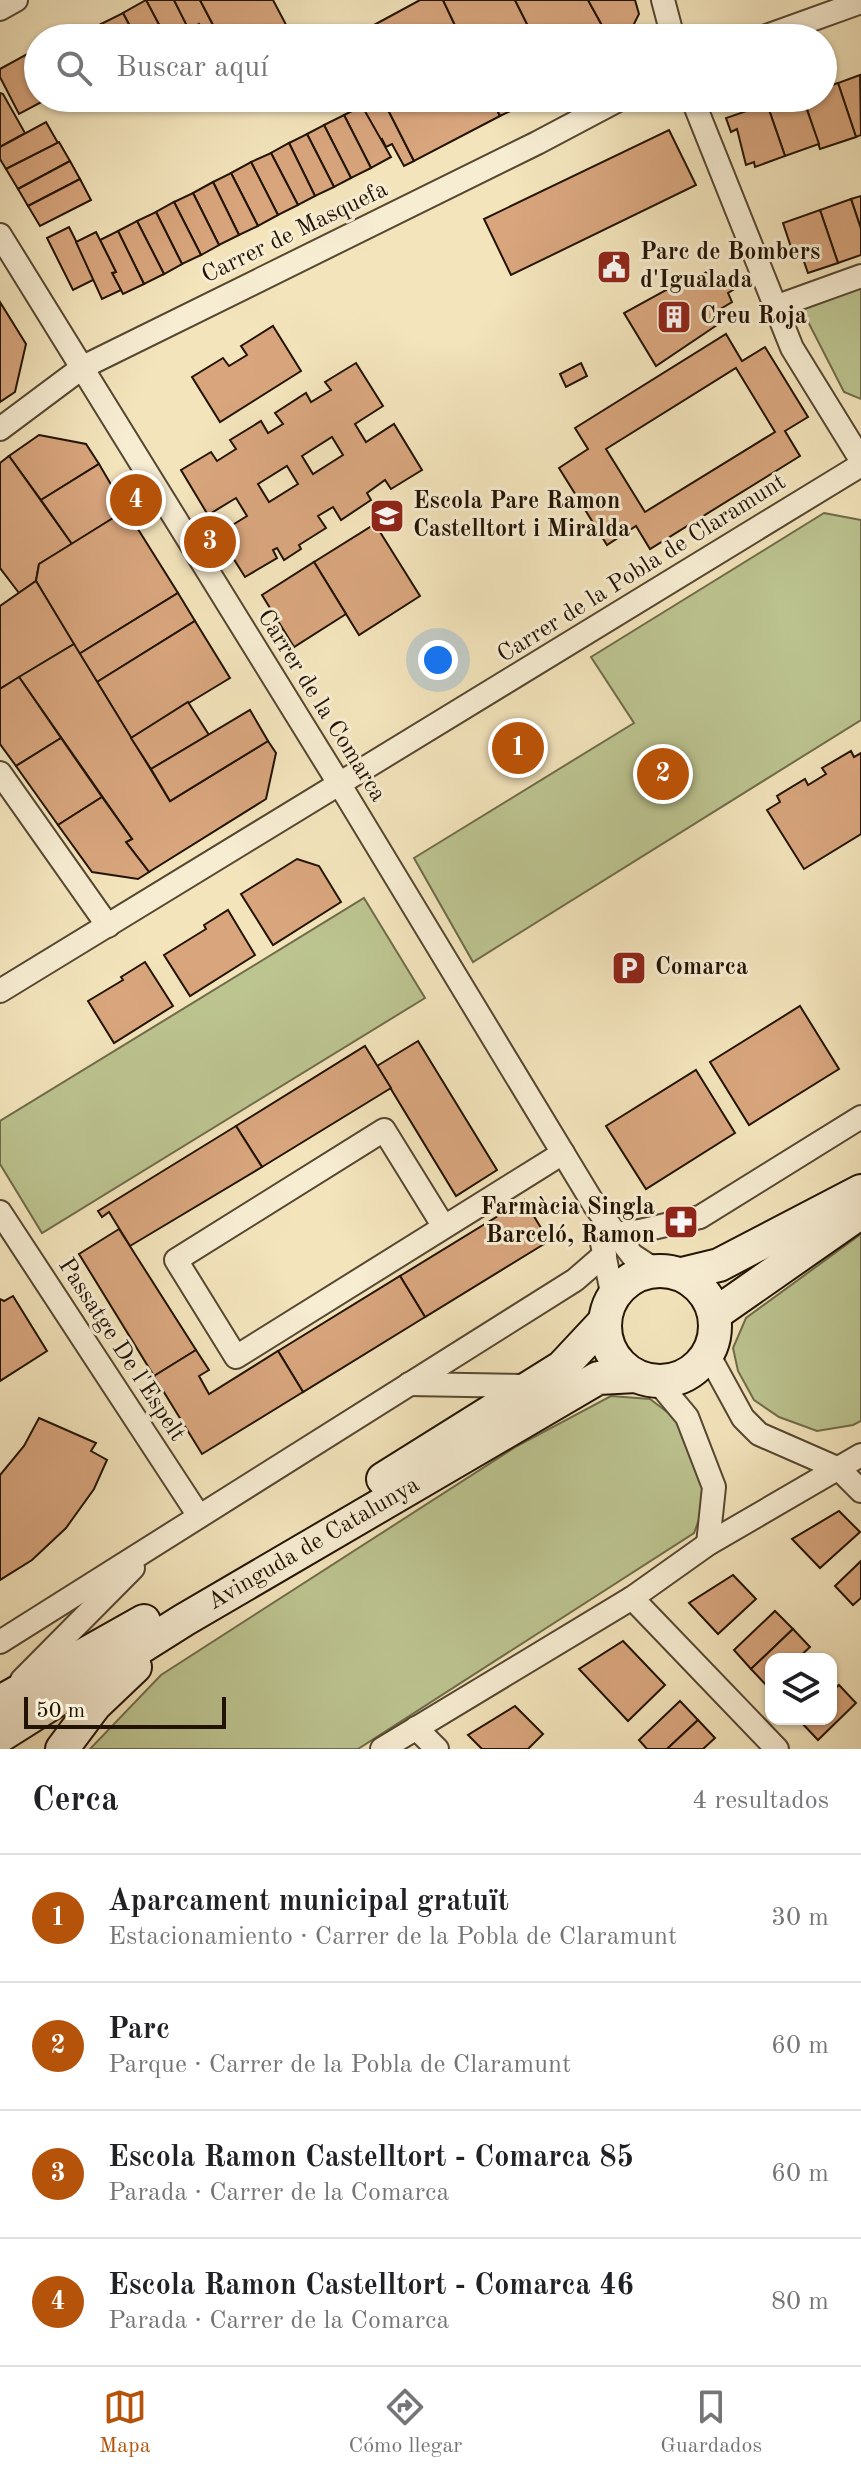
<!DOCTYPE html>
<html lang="es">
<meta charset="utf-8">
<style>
:root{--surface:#fff;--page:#f2f2f2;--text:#202124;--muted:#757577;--line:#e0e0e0;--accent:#b45309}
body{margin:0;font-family:"Old Standard TT",serif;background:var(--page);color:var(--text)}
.controls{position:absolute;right:24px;bottom:24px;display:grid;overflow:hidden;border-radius:16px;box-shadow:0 2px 6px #0004}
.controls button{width:72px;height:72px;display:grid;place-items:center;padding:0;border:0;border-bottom:2px solid var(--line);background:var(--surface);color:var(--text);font:40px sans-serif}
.scale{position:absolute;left:24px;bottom:20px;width:202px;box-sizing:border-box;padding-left:8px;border:4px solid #221303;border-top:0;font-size:22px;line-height:28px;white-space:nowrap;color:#221303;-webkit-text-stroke:6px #f7edd3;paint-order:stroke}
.you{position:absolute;left:438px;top:660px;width:28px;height:28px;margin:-20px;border:6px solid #fff;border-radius:50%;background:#1a73e8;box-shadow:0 0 0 12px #1a73e833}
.badge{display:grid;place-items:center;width:52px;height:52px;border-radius:50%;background:var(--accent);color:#fff;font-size:26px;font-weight:700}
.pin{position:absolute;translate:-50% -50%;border:4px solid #fff;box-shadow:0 2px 8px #0006}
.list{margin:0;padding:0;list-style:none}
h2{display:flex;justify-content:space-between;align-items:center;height:104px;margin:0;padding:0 32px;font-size:34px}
h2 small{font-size:26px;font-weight:400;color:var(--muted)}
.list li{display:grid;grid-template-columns:52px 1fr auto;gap:24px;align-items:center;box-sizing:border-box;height:128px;padding:0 32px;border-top:2px solid var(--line)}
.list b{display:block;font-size:30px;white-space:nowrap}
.list p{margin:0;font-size:26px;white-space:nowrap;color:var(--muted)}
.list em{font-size:26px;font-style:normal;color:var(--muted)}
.icon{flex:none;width:44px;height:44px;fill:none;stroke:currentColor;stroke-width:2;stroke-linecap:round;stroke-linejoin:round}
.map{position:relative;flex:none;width:861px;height:1749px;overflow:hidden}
.search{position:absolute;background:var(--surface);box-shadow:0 2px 6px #0004;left:24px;right:24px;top:24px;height:88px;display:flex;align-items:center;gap:20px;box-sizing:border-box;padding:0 28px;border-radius:44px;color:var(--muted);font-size:30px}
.sheet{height:616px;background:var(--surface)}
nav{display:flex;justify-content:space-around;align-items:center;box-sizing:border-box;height:112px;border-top:2px solid var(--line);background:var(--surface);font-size:22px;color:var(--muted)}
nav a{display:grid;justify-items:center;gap:4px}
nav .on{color:var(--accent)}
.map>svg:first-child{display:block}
.green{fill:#bcc490;stroke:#6f6c4a;stroke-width:2}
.building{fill:#d8a57d;stroke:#221303;stroke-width:2;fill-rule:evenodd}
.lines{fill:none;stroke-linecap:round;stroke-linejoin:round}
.street-casing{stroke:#564731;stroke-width:26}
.secondary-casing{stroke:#221303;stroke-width:36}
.street{stroke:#f7edd3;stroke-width:22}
.secondary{stroke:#f7edd3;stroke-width:32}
.labels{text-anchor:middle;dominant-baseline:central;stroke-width:6;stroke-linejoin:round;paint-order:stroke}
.street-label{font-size:24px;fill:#221303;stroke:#f7edd3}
.poi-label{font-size:24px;font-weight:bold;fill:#221303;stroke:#f7edd3;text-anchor:start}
</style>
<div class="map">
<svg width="861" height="1749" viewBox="0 0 861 1749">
<rect width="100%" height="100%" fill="#f3e4bc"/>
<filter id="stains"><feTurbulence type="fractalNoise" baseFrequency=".0025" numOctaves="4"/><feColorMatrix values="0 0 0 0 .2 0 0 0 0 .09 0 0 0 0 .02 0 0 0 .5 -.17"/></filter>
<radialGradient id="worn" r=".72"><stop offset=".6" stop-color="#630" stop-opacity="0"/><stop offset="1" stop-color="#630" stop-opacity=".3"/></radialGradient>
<g class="green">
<path d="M861,286V399L844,392L801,308Z"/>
<path d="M824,513L861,520V720L473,962L414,858L634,723L591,657Z"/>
<path d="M364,898L425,998L42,1233L0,1164V1121Z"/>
<path d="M861,1234V1421L853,1425L817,1431L779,1417L754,1400L738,1371L733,1348L746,1318Z"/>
<path d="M611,1396L650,1399L679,1421L704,1492L703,1509L694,1533L358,1749H90L161,1675L517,1446Z"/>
</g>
<g class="building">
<path d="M146,0H174L192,35L187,38H166Z"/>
<path d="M146,0L166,38H136L123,13Z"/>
<path d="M174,0H200L216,31L206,37L199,24L189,30Z"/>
<path d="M200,0H273L293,38H220Z"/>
<path d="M420,0H443L461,38H350Z"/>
<path d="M443,0H515L534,38H461Z"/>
<path d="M515,0H588L609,38H534Z"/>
<path d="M588,0H635L639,14L627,38H609Z"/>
<path d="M123,13L136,38H108L101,24Z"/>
<path d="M101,24L108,38H78L77,37Z"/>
<path d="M29,53L38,70V98H49L19,114L0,77V69Z"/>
<path d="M860,75L861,135L856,137L838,83Z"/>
<path d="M838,83L856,137L820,149L805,103L823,98V88Z"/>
<path d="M0,93L3,94L25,133L0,147Z"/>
<path d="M358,98H382L414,161L404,166L392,144L386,147L382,139L379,141Z"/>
<path d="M382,98H491L500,116L414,161Z"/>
<path d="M491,98H538L500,116Z"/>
<path d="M785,98H791L795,110L806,107L819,144L785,156L767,104Z"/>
<path d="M767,104L785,156L755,167L754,162L746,165L737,129L731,132L726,118Z"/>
<path d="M362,106L391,157L371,168L344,115Z"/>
<path d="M344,115L371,168L351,178L324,125Z"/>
<path d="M46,122L58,143L6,169L0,159V147Z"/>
<path d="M324,125L351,178L334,187L307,134Z"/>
<path d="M669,130L696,185L511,275L484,219Z"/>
<path d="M307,134L334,187L315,196L289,143Z"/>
<path d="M59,142L70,161L18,189L6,169Z"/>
<path d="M289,143L315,196L298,205L271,153Z"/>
<path d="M271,153L298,205L278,215L251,162Z"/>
<path d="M70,161L80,179L28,206L18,189Z"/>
<path d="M251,162L278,215L258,226L231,173Z"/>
<path d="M231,173L258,226L239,235L213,182Z"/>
<path d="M80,179L91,200L40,226L28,206Z"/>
<path d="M213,182L239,235L219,245L193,193Z"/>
<path d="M193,193L219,245L201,255L174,202Z"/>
<path d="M861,196V229L851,199Z"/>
<path d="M851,199L861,229V255L838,263L820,210Z"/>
<path d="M174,202L201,255L182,264L156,212Z"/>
<path d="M820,210L838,263L808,273L801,253L794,256L783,223Z"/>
<path d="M156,212L182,264L164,274L137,221Z"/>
<path d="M137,221L164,274L144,284L118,231Z"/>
<path d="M69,227L94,277L93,280L73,290L47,238Z"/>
<path d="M118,231L144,284L123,294L112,273L116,272L100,240Z"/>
<path d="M96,232L116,272L112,273L121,290L102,299L76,242Z"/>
<path d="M710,270L714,277L718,274L723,284L727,281L733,290L728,293L732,302L717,311L723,321L656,366L624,313L695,274L701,284L706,281L703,274Z"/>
<path d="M0,302L26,344L15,392L0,402Z"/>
<path d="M273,326L301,371L220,422L192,377L223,358L229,366L247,355L241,346Z"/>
<path d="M726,334L742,361L765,347L808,417L785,431L800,456L650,549L636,526L607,545L559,468L588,449L575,428ZM736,368L775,432L645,512L606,449Z"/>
<path d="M356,363L383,406L355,424L366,442L394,424L422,470L391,489L385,480L367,493L371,500L341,520L333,507L318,516L326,528L299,545L301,549L284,560L277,548L273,550L277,558L245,577L218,534L247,516L236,498L208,515L181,470L211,452L217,461L236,449L230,440L261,421L268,433L283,424L275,413L306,393L311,402L331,390L325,382ZM332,437L343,455L313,474L302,456ZM287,466L298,484L269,502L258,484Z"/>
<path d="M581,363L587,376L566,387L560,374Z"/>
<path d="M39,435L86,444L99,464L41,500L9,456Z"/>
<path d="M9,456L72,544L39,564L36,581L19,593L0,568V463Z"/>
<path d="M99,464L126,510L72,544L41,500Z"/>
<path d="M126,510L178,593L79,654L36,581L39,564Z"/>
<path d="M375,524L420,596L359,635L314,562Z"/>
<path d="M314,562L346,614L294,647L262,595Z"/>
<path d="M36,581L74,644L0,689V606Z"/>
<path d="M178,593L195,621L97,682L79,654Z"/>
<path d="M195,621L230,678L131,738L97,682Z"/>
<path d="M74,644L170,801L268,741L276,753L266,799L149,872L126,842L132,839L19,677Z"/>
<path d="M19,677L61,738L16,766L0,744V689Z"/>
<path d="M188,702L209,735L151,769L131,738Z"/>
<path d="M250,710L268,741L170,801L151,769Z"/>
<path d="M61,738L102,797L58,825L16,766Z"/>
<path d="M851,751L854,757L861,753V834L804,869L767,810L780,802L777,796L805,779L808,785L826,774L822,768Z"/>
<path d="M102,797L132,839L126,842L149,872L138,879L92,872L58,825Z"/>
<path d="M297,859L319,866L341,902L273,945L241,894Z"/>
<path d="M228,910L255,955L190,996L164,955L206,929L204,925Z"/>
<path d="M145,962L173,1006L114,1043L88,1001L123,980L121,977Z"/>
<path d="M800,1006L839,1069L749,1125L710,1062Z"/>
<path d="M418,1041L497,1170L456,1196L377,1066Z"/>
<path d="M365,1046L391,1088L262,1167L236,1126Z"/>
<path d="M696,1070L735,1133L646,1189L606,1126Z"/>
<path d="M236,1126L262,1167L130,1246L109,1212L102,1217L98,1211Z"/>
<path d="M524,1200L549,1241L425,1317L400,1276Z"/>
<path d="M119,1229L196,1350L154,1376L79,1254Z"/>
<path d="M400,1276L425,1317L303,1392L278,1351Z"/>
<path d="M13,1296L47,1351L0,1381V1299L4,1301Z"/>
<path d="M196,1350L209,1370L199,1376L209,1394L278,1351L303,1392L202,1454L154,1376Z"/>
<path d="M39,1418L96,1443L91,1451L107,1460L94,1489L66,1528L32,1560L0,1580V1475L24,1446Z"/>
<path d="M839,1511L860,1532L820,1568L792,1539Z"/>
<path d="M861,1561V1598L853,1605L835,1586Z"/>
<path d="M733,1575L756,1599L718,1634L689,1603Z"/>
<path d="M775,1611L793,1629L751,1669L734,1650Z"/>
<path d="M793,1629L810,1647L797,1659H771V1684L768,1687L751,1669Z"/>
<path d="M623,1641L665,1685L628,1721L579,1669Z"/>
<path d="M839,1685L856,1703L818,1740L800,1721L831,1719V1692Z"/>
<path d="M680,1701L698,1720L667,1749H647L639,1740Z"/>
<path d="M515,1706L543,1734L528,1749H482L468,1735Z"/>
<path d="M698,1720L715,1738L703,1749H667Z"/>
</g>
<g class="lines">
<g class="street-casing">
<g id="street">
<path d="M663,0L673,38"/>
<path d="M0,9L16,0"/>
<path d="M761,38L861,2"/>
<path d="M692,98L792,348L861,460"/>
<path d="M0,235L340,785L595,1206L632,1255L655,1270"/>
<path d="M775,307L861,276"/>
<path d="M0,429L83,367L537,143L622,98"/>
<path d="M0,773L108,926"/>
<path d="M0,991L861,465"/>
<path d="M0,1212L199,1516"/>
<path d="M444,1227L384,1130L176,1260L236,1357L563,1153"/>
<path d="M616,1234L640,1231L700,1217L861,1117"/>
<path d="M602,1243L613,1298"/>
<path d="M708,1354L743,1418L759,1434L839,1469L861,1491"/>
<path d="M657,1381L687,1417L714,1487L708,1544"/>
<path d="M409,1384L530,1386"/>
<path d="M632,1598L777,1749"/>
<path d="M0,1642L575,1280L605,1254"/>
<path d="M22,1680L133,1568"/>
<path d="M416,1728L437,1749"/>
<path d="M382,1749L632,1598L708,1544L861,1455"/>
</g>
</g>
<g class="secondary-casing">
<g id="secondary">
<circle cx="660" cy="1326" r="55"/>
<path d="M682,1274L719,1265L861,1191"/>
<path d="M715,1314L861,1212"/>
<path d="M383,1479L562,1367L605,1321"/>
<path d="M0,1702L144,1621"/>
<path id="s1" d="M0,1736L184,1620L598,1378L636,1376"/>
<path d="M62,1749L95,1705L135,1667"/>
</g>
</g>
<use href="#street" class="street"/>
<use href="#secondary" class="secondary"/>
</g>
<defs>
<g id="civic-square" transform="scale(1.8)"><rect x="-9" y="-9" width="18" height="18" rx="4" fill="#8f2418" stroke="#f7edd3"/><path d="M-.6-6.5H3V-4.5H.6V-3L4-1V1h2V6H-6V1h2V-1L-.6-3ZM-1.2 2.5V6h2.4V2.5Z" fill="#fff"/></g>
<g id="building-square" transform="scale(1.8)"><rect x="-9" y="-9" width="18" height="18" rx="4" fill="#8f2418" stroke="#f7edd3"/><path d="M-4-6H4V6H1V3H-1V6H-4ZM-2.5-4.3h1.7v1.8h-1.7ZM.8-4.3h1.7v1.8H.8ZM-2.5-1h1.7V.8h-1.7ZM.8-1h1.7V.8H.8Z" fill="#fff"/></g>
<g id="school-square" transform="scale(1.8)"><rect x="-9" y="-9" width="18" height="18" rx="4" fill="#8f2418" stroke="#f7edd3"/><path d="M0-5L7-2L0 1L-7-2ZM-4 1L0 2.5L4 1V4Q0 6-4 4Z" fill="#fff"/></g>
<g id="parking-square" transform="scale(1.8)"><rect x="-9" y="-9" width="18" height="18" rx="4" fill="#8f2418" stroke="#f7edd3"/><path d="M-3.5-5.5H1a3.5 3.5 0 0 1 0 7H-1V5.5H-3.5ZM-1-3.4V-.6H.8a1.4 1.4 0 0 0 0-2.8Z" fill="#fff"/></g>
<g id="pharmacy-square" transform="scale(1.8)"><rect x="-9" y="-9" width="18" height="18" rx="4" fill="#8f2418" stroke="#f7edd3"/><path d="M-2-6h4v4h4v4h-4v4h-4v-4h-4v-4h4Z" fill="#fff"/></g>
</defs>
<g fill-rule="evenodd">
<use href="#civic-square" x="614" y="267"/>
<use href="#building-square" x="674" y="317"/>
<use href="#school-square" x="387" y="516"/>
<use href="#parking-square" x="629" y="968"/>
<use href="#pharmacy-square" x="681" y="1222"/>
</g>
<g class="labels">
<g class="street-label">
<text transform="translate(295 233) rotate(-26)">Carrer de Masquefa</text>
<text transform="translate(642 569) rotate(-32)">Carrer de la Pobla de Claramunt</text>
<text transform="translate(321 706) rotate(58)">Carrer de la Comarca</text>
<text transform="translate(121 1350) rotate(57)">Passatge De l'Espelt</text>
<text stroke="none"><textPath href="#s1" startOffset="368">Avinguda de Catalunya</textPath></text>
</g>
<g class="poi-label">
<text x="640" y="253">Parc de Bombers<tspan x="640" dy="28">d'Igualada</tspan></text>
<text x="700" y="317">Creu Roja</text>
<text x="413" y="502">Escola Pare Ramon<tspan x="413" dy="28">Castelltort i Miralda</tspan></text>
<text x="655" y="968">Comarca</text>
<text x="655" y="1208" text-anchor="end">Farmàcia Singla<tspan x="655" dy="28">Barceló, Ramon</tspan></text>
</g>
</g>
<rect width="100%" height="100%" filter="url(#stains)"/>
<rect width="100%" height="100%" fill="url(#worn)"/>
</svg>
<div class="controls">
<button><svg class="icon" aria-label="layers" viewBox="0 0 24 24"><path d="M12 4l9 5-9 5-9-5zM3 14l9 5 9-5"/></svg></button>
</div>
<div class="scale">50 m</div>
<div class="you"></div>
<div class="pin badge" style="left:518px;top:748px">1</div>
<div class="pin badge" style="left:663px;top:774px">2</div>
<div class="pin badge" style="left:210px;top:542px">3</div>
<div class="pin badge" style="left:136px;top:500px">4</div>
<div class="search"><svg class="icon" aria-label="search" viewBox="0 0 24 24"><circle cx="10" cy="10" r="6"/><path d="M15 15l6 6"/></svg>Buscar aquí</div>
</div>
<section class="sheet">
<h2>Cerca<small>4 resultados</small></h2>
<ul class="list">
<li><span class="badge">1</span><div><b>Aparcament municipal gratuït</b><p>Estacionamiento · Carrer de la Pobla de Claramunt</p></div><em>30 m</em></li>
<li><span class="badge">2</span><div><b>Parc</b><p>Parque · Carrer de la Pobla de Claramunt</p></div><em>60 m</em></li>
<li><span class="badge">3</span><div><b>Escola Ramon Castelltort - Comarca 85</b><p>Parada · Carrer de la Comarca</p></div><em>60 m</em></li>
<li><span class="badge">4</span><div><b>Escola Ramon Castelltort - Comarca 46</b><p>Parada · Carrer de la Comarca</p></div><em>80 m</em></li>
</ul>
</section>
<nav>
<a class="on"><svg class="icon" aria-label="map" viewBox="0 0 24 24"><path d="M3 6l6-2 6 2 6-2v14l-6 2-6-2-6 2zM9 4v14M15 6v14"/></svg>Mapa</a>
<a><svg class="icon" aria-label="directions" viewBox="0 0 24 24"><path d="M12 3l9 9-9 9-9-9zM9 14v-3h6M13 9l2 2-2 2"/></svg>Cómo llegar</a>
<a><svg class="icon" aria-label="saved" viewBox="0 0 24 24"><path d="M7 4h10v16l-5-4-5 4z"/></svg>Guardados</a>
</nav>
